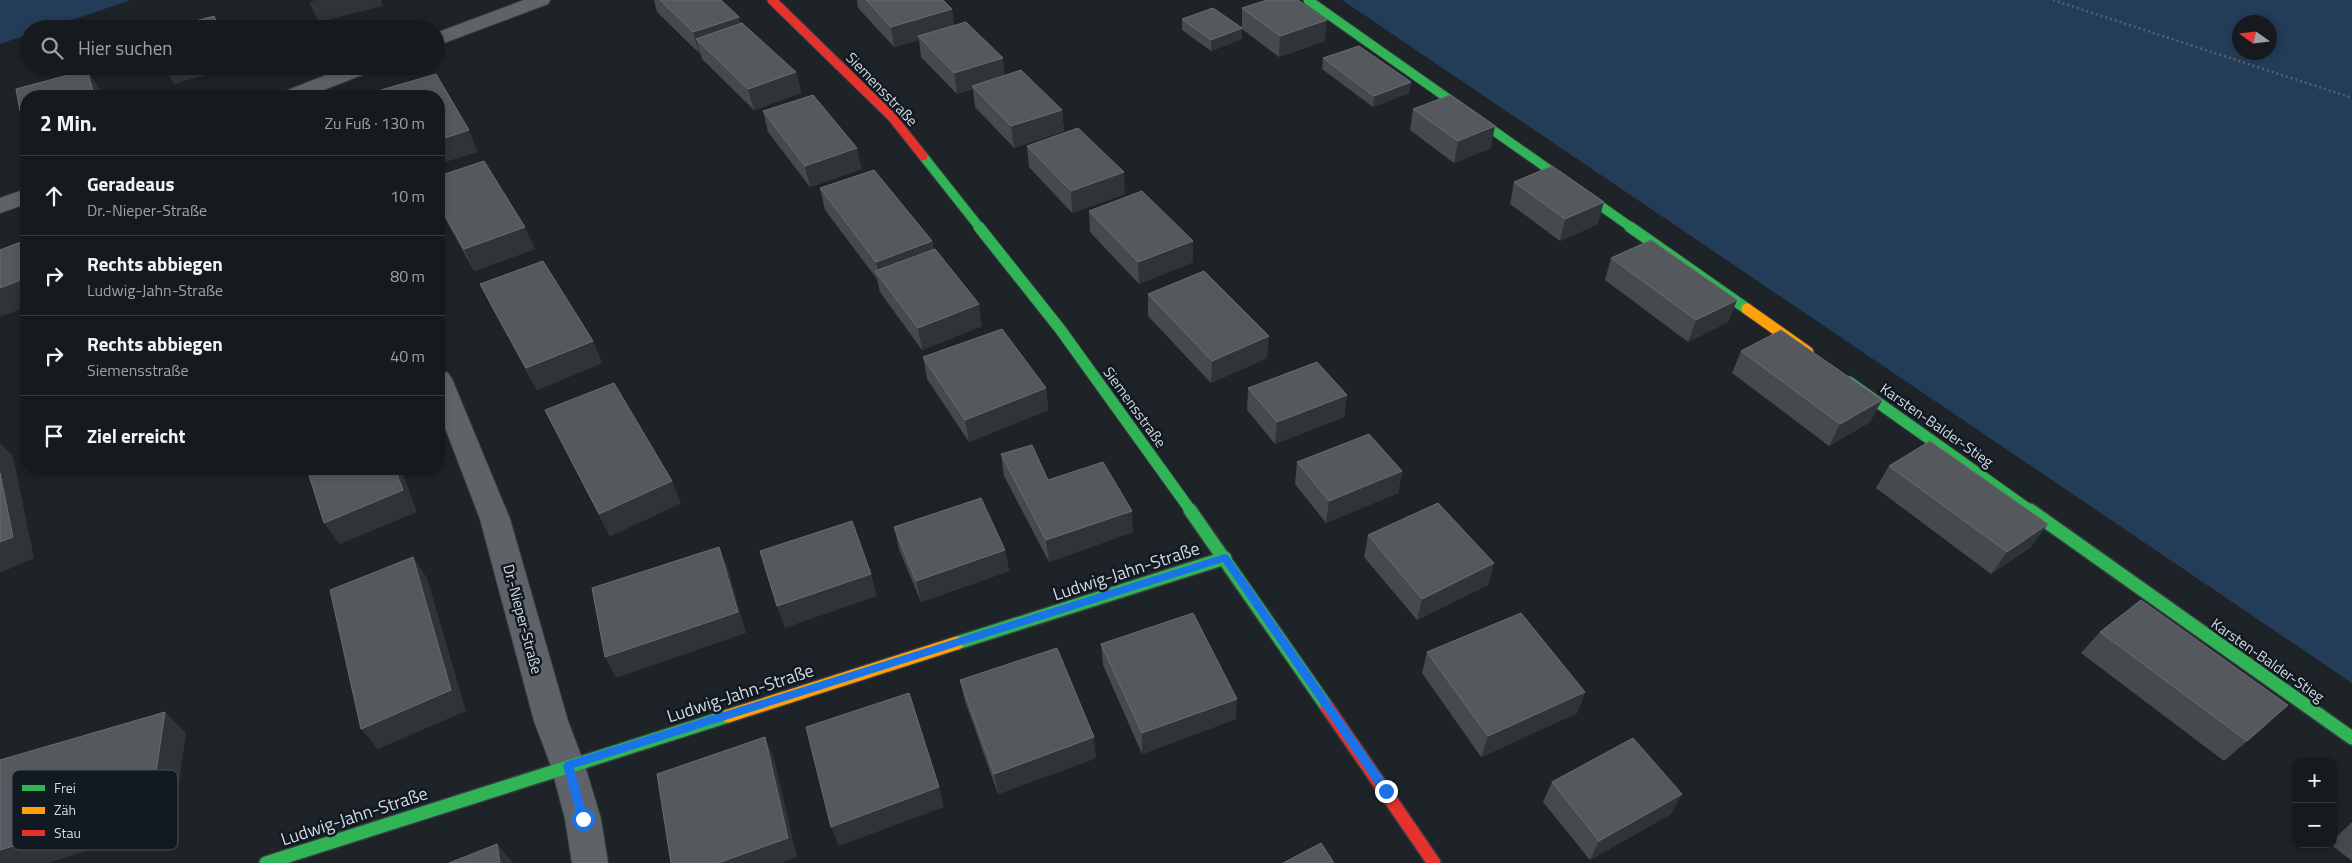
<!DOCTYPE html>
<html lang="de">
<meta charset="utf-8">
<style>
:root{--surface:#161a1e;--page:#23272b;--text:#f1f3f6;--muted:#9ea1a4;--line:#35383c}
body{margin:0;font-family:"Titillium Web",sans-serif;background:var(--page);color:var(--text)}
.controls{position:absolute;right:15px;bottom:15px;display:grid;overflow:hidden;border-radius:10px;box-shadow:0 2px 8px #0003}
.controls button{width:45px;height:45px;display:grid;place-items:center;padding:0;border:0;border-bottom:1px solid var(--line);background:var(--surface);color:var(--text);font:25px sans-serif}
.compass{position:absolute;left:2232px;top:15px;width:45px;height:45px;border-radius:50%;background:var(--surface);box-shadow:0 2px 8px #0003;rotate:284deg}
.stop{position:absolute;width:15px;height:15px;margin:-11px;border:4px solid #1a73e8;border-radius:50%;background:#fff}
.stop.end{background:#1a73e8;border-color:#fff;box-shadow:0 1px 5px #0008}
.list{margin:0;padding:0;list-style:none}
h2{display:flex;justify-content:space-between;align-items:center;height:65px;margin:0;padding:0 20px;font-size:21px}
h2 small{font-size:16px;font-weight:400;color:var(--muted)}
.list li{display:grid;grid-template-columns:32px 1fr auto;gap:15px;align-items:center;box-sizing:border-box;height:80px;padding:0 20px;border-top:1px solid var(--line)}
.list b{display:block;font-size:19px;white-space:nowrap}
.list p{margin:0;font-size:16px;white-space:nowrap;color:var(--muted)}
.list em{font-size:16px;font-style:normal;color:var(--muted)}
.icon{flex:none;width:28px;height:28px;fill:none;stroke:currentColor;stroke-width:2;stroke-linecap:round;stroke-linejoin:round}
.map{position:relative;flex:none;width:2352px;height:863px;overflow:hidden}
.search{position:absolute;background:var(--surface);box-shadow:0 2px 8px #0003;left:20px;top:20px;width:425px;height:55px;display:flex;align-items:center;gap:12px;box-sizing:border-box;padding:0 18px;border-radius:28px;color:var(--muted);font-size:19px}
.panel{position:absolute;background:var(--surface);box-shadow:0 2px 8px #0003;left:20px;top:90px;width:425px;height:385px;border-radius:20px}
.map>svg:first-child{display:block}
.green{fill:#233c58;fill-rule:evenodd}
.lines{fill:none;stroke-linecap:round;stroke-linejoin:round}
.street-casing{stroke:#393d42;stroke-width:2}
.fast-far2-casing{stroke:#393d42;stroke-width:11}
.fast-far1-casing{stroke:#393d42;stroke-width:13}
.fast-casing{stroke:#393d42;stroke-width:16}
.slow-far1-casing{stroke:#393d42;stroke-width:13}
.slow-casing{stroke:#393d42;stroke-width:16}
.jam-far1-casing{stroke:#393d42;stroke-width:11}
.jam-casing{stroke:#393d42;stroke-width:16}
.path{stroke:#5c6064;stroke-width:2.5;stroke-dasharray:2 3;stroke-linecap:butt}
.street{fill:#5f6266;fill-rule:evenodd}
.fast-far2{stroke:#30b455;stroke-width:9}
.fast-far1{stroke:#30b455;stroke-width:11}
.fast{stroke:#30b455;stroke-width:13}
.slow-far1{stroke:#ff9f0a;stroke-width:11}
.slow{stroke:#ff9f0a;stroke-width:13}
.jam-far1{stroke:#e5322d;stroke-width:9}
.jam{stroke:#e5322d;stroke-width:13}
.wall{fill:#464a4e}
.shaded-wall{fill:#2f3438}
.building{fill:#55595e;stroke:#696d72}
.route{fill:#1a73e8}
.labels{text-anchor:middle;dominant-baseline:central;stroke-width:5;stroke-linejoin:round;paint-order:stroke}
.street-label{font-size:15px;fill:#d3d9e0;stroke:#111922}
.near-street-label{font-size:18px;fill:#d3d9e0;stroke:#111922}
.key{fill:#111922;stroke:#4b535b;stroke-width:1}
.key-label{font-size:14px;fill:#d3d9e0}
</style>
<div class="map">
<svg width="2352" height="863" viewBox="0 0 2352 863">
<rect width="100%" height="100%" fill="#1e2328"/>
<g class="green">
<path d="M0,0H131L45,29H29V34L0,44Z"/>
<path d="M1342,0H2352V683ZM2240,22H2270V52H2240Z"/>
</g>
<g class="lines">
<g class="street-casing">
<g id="street">
<path d="M524,0H550L548,4L436,46V33Z"/>
<path d="M349,66H378L375,70L308,96H280L283,92Z"/>
<path d="M26,189V204L0,213V198Z"/>
<path d="M439,370L448,373L452,379L510,519L568,721L585,766L601,819L608,863H572L565,819L551,766L534,721L480,519L439,412Z"/>
</g>
</g>
<g class="fast-far2-casing">
<g id="fast-far2">
<path d="M1308,0L1632,228"/>
<path d="M923,156L980,228"/>
</g>
</g>
<g class="fast-far1-casing">
<g id="fast-far1">
<path d="M979,227L1060,329L1191,511"/>
<path d="M1630,227L1747,309"/>
<path d="M1849,382L2031,511"/>
</g>
</g>
<g class="fast-casing">
<g id="fast">
<path d="M1190,510L1327,707"/>
<path d="M2030,510L2352,738"/>
<path d="M957,643L1225,558"/>
<path d="M266,863L728,716"/>
</g>
</g>
<g class="slow-far1-casing">
<path id="slow-far1" d="M1747,309L1808,352"/>
</g>
<g class="slow-casing">
<path id="slow" d="M728,716L957,643"/>
</g>
<g class="jam-far1-casing">
<path id="jam-far1" d="M772,0L892,117L923,156"/>
</g>
<g class="jam-casing">
<path id="jam" d="M1327,707L1434,863"/>
</g>
<g class="path">
<path d="M2053,0L2352,98"/>
<path d="M401,70L410,66"/>
</g>
<use href="#street" class="street"/>
<use href="#fast-far2" class="fast-far2"/>
<use href="#fast-far1" class="fast-far1"/>
<use href="#fast" class="fast"/>
<use href="#slow-far1" class="slow-far1"/>
<use href="#slow" class="slow"/>
<use href="#jam-far1" class="jam-far1"/>
<use href="#jam" class="jam"/>
</g>
<g class="wall">
<path d="M654,0H721L741,24L796,72L801,93L754,110L702,59L700,53H699L657,12Z"/>
<path d="M857,0H943L952,9L954,26L1004,76L1062,110L1064,131L1014,148L975,107L973,89L957,94L921,57L919,40L894,47L858,8Z"/>
<path d="M1242,8L1325,41L1279,57L1242,29V39L1211,51L1182,30V19L1242,28Z"/>
<path d="M1323,58L1411,82L1409,93L1373,107L1322,69Z"/>
<path d="M1413,109L1491,148L1454,163L1410,130Z"/>
<path d="M763,111L862,169L810,187L768,132Z"/>
<path d="M1027,146L1125,194L1072,213L1029,167Z"/>
<path d="M439,176L535,249L474,271L439,207Z"/>
<path d="M1514,182L1598,224L1560,241L1510,204Z"/>
<path d="M820,188L932,241L934,250L982,326L922,350L880,292L877,279L825,210Z"/>
<path d="M1089,211L1193,241V262L1139,284L1090,232Z"/>
<path d="M1611,258L1737,300L1728,322L1688,342L1605,280Z"/>
<path d="M480,284L593,341L602,363L537,390L491,306Z"/>
<path d="M1148,294L1267,358L1211,383L1148,316Z"/>
<path d="M1741,351L1882,400L1870,422L1829,446L1732,373Z"/>
<path d="M923,357L1046,388L1048,410L969,442L927,379Z"/>
<path d="M1248,388L1347,395L1344,417L1275,444L1247,410Z"/>
<path d="M545,410L681,503L610,536Z"/>
<path d="M1001,454L1048,480L1133,532L1049,562L1004,476Z"/>
<path d="M1297,462L1402,471L1398,493L1326,523L1295,484Z"/>
<path d="M1889,466L2032,546L1991,574L1876,488Z"/>
<path d="M894,527L1005,550L1009,571L921,602L899,549Z"/>
<path d="M1368,535L1494,563L1488,585L1417,620L1364,557Z"/>
<path d="M2100,632L2265,726L2224,761L2081,653Z"/>
<path d="M1101,644L1236,719L1142,754L1103,665Z"/>
<path d="M1427,652L1585,692L1577,713L1481,757L1422,673Z"/>
<path d="M960,680L1096,758L998,794L965,701Z"/>
<path d="M1552,782L1671,814L1590,860L1543,802Z"/>
<path d="M2352,822V861L2330,844H2333V840Z"/>
</g>
<g class="shaded-wall">
<path d="M316,0H381L383,6L319,22L309,2Z"/>
<path d="M952,9L955,29L918,36L919,40L894,47L891,27Z"/>
<path d="M739,17L745,37L696,39L700,53H699L693,32Z"/>
<path d="M1327,20L1325,41L1279,57L1280,36Z"/>
<path d="M1242,28V39L1211,51V40Z"/>
<path d="M1003,58L1005,79L972,86L973,89L957,94L954,73Z"/>
<path d="M163,66H236L174,84Z"/>
<path d="M87,70L101,91L103,96H75Z"/>
<path d="M796,72L801,93L754,110L748,89Z"/>
<path d="M1411,82L1409,93L1373,107L1374,96Z"/>
<path d="M26,109V120L20,111Z"/>
<path d="M1062,110L1064,131L1014,148L1011,126Z"/>
<path d="M1495,126L1491,148L1454,163L1458,141Z"/>
<path d="M469,130L478,152L439,164V140Z"/>
<path d="M857,148L862,169L810,187L805,166Z"/>
<path d="M1124,172L1125,194L1072,213L1071,191Z"/>
<path d="M1604,202L1598,224L1560,241L1565,219Z"/>
<path d="M525,227L535,249L474,271L464,249Z"/>
<path d="M932,241L936,263L879,275L876,262Z"/>
<path d="M1193,241V262L1139,284L1138,262Z"/>
<path d="M26,278V307L0,317V288Z"/>
<path d="M1737,300L1728,322L1688,342L1696,320Z"/>
<path d="M979,304L982,326L922,350L918,328Z"/>
<path d="M1269,336L1267,358L1211,383L1212,361Z"/>
<path d="M593,341L602,363L537,390L526,368Z"/>
<path d="M1046,388L1048,410L969,442L965,420Z"/>
<path d="M1347,395L1344,417L1275,444L1277,422Z"/>
<path d="M1882,400L1870,422L1829,446L1840,424Z"/>
<path d="M0,443L13,456L34,558L0,573Z"/>
<path d="M395,469H401L417,512L340,544L324,523Z"/>
<path d="M1402,471L1398,493L1326,523L1329,501Z"/>
<path d="M672,481L681,503L610,536L599,514Z"/>
<path d="M1132,511L1133,532L1049,562L1046,540Z"/>
<path d="M2048,524L2032,546L1991,574L2007,552Z"/>
<path d="M719,547L728,568L746,633L616,678L605,657Z"/>
<path d="M1005,550L1009,571L921,602L916,581Z"/>
<path d="M413,557L427,578L466,711L378,749L361,729Z"/>
<path d="M1494,563L1488,585L1417,620L1422,599Z"/>
<path d="M871,574L877,596L785,628L777,606Z"/>
<path d="M1585,692L1577,713L1481,757L1488,736Z"/>
<path d="M1237,699L1236,719L1142,754V733Z"/>
<path d="M2288,705L2265,726L2224,761L2247,741Z"/>
<path d="M165,712L186,733L173,824L48,863H0V850Z"/>
<path d="M765,737L774,758L797,857L781,863H718Z"/>
<path d="M1094,737L1096,758L998,794L994,774Z"/>
<path d="M939,787L944,807L839,846L831,827Z"/>
<path d="M1682,794L1671,814L1590,860L1599,841Z"/>
<path d="M497,844L513,863H500Z"/>
</g>
<g class="building">
<path d="M660,0H721L739,17L693,32Z"/>
<path d="M866,0H943L952,9L891,27Z"/>
<path d="M1267,0H1298L1327,20L1280,36L1242,8Z"/>
<path d="M1213,8L1242,28L1211,40L1182,19Z"/>
<path d="M214,16L220,29H166Z"/>
<path d="M966,22L1003,58L954,73L918,36Z"/>
<path d="M742,23L796,72L748,89L696,39Z"/>
<path d="M1359,46L1411,82L1374,96L1323,58Z"/>
<path d="M87,70L93,91L75,96H26V109L20,111L16,89Z"/>
<path d="M1021,70L1062,110L1011,126L972,86Z"/>
<path d="M436,74L469,130L439,140V96H384L381,90Z"/>
<path d="M813,95L857,148L805,166L763,111Z"/>
<path d="M1450,95L1495,126L1458,141L1413,109Z"/>
<path d="M1078,128L1124,172L1071,191L1027,146Z"/>
<path d="M484,161L525,227L464,249L439,205V176Z"/>
<path d="M1552,166L1604,202L1565,219L1514,182Z"/>
<path d="M874,170L932,241L876,262L820,188Z"/>
<path d="M1142,191L1193,241L1138,262L1089,211Z"/>
<path d="M26,240V278L0,288V250Z"/>
<path d="M1651,240L1737,300L1696,320L1611,258Z"/>
<path d="M935,249L979,304L918,328L875,271Z"/>
<path d="M543,261L593,341L526,368L480,284Z"/>
<path d="M1204,271L1269,336L1212,361L1148,294Z"/>
<path d="M1002,329L1046,388L965,420L923,357Z"/>
<path d="M1781,330L1882,400L1840,424L1741,351Z"/>
<path d="M1317,362L1347,395L1277,422L1248,388Z"/>
<path d="M614,383L672,481L599,514L545,410Z"/>
<path d="M1369,434L1402,471L1329,501L1297,462Z"/>
<path d="M1930,441L2048,524L2007,552L1889,466Z"/>
<path d="M1032,445L1048,480L1103,462L1132,511L1046,540L1001,454Z"/>
<path d="M307,469H395L403,490L324,523Z"/>
<path d="M0,473L13,537L0,542Z"/>
<path d="M981,498L1005,550L916,581L894,527Z"/>
<path d="M1438,503L1494,563L1422,599L1368,535Z"/>
<path d="M852,521L871,574L777,606L760,551Z"/>
<path d="M719,547L738,612L605,657L592,588Z"/>
<path d="M413,557L451,690L361,729L330,590Z"/>
<path d="M2141,600L2288,705L2247,741L2100,632Z"/>
<path d="M1193,613L1237,699L1142,733L1101,644Z"/>
<path d="M1521,613L1585,692L1488,736L1427,652Z"/>
<path d="M1057,648L1094,737L994,774L960,680Z"/>
<path d="M909,693L939,787L831,827L806,727Z"/>
<path d="M165,712L151,805L0,850V760Z"/>
<path d="M765,737L788,838L718,863H671L657,774Z"/>
<path d="M1633,738L1682,794L1599,841L1552,782Z"/>
<path d="M1321,843L1334,863H1283Z"/>
<path d="M497,844L500,863H449Z"/>
</g>
<path class="route" d="M1225,554L1228,555L1390,788V794H1382L1223,562L574,768L588,819L583,824L578,819L563,766L565,762Z"/>
<g class="labels">
<g class="street-label">
<text transform="translate(882 89) rotate(46)">Siemensstraße</text>
<text transform="translate(1135 407) rotate(54)">Siemensstraße</text>
<text transform="translate(1937 425) rotate(35)">Karsten-Balder-Stieg</text>
<text transform="translate(523 619) rotate(75)">Dr.-Nieper-Straße</text>
<text transform="translate(2268 660) rotate(35)">Karsten-Balder-Stieg</text>
</g>
<g class="near-street-label">
<text transform="translate(1126 571) rotate(-18)">Ludwig-Jahn-Straße</text>
<text transform="translate(740 693) rotate(-18)">Ludwig-Jahn-Straße</text>
<text transform="translate(354 816) rotate(-18)">Ludwig-Jahn-Straße</text>
</g>
</g>
<rect x="12" y="770" width="166" height="80" rx="8" class="key"/>
<rect x="22" y="785" width="23" height="6" fill="#30b455"/>
<rect x="22" y="807" width="23" height="7" fill="#ff9f0a"/>
<rect x="22" y="830" width="23" height="6" fill="#e5322d"/>
<g class="key-label">
<text x="54" y="793">Frei</text>
<text x="54" y="815">Zäh</text>
<text x="54" y="838">Stau</text>
</g>
</svg>
<div class="controls">
<button>+</button>
<button>−</button>
</div>
<svg class="compass" viewBox="-18 -18 36 36"><path d="M0-13l5 13h-10z" fill="#e53935"/><path d="M0 13l5-13h-10z" fill="#9ea1a4"/></svg>
<div class="stop" style="left:583px;top:819px"></div>
<div class="stop end" style="left:1386px;top:791px"></div>
<div class="search"><svg class="icon" aria-label="search" viewBox="0 0 24 24"><circle cx="10" cy="10" r="6"/><path d="M15 15l6 6"/></svg>Hier suchen</div>
<section class="panel">
<h2>2 Min.<small>Zu Fuß · 130 m</small></h2>
<ul class="list">
<li><svg class="icon" aria-label="ahead" viewBox="0 0 24 24"><path d="M12 20V5M6 11l6-6 6 6"/></svg><div><b>Geradeaus</b><p>Dr.-Nieper-Straße</p></div><em>10 m</em></li>
<li><svg class="icon" aria-label="right" viewBox="0 0 24 24"><path d="M7 20v-9h11M14 6l5 5-5 5"/></svg><div><b>Rechts abbiegen</b><p>Ludwig-Jahn-Straße</p></div><em>80 m</em></li>
<li><svg class="icon" aria-label="right" viewBox="0 0 24 24"><path d="M7 20v-9h11M14 6l5 5-5 5"/></svg><div><b>Rechts abbiegen</b><p>Siemensstraße</p></div><em>40 m</em></li>
<li><svg class="icon" aria-label="arrive" viewBox="0 0 24 24"><path d="M6 21V4h12l-3 4 3 4H6"/></svg><div><b>Ziel erreicht</b></div></li>
</ul>
</section>
</div>
